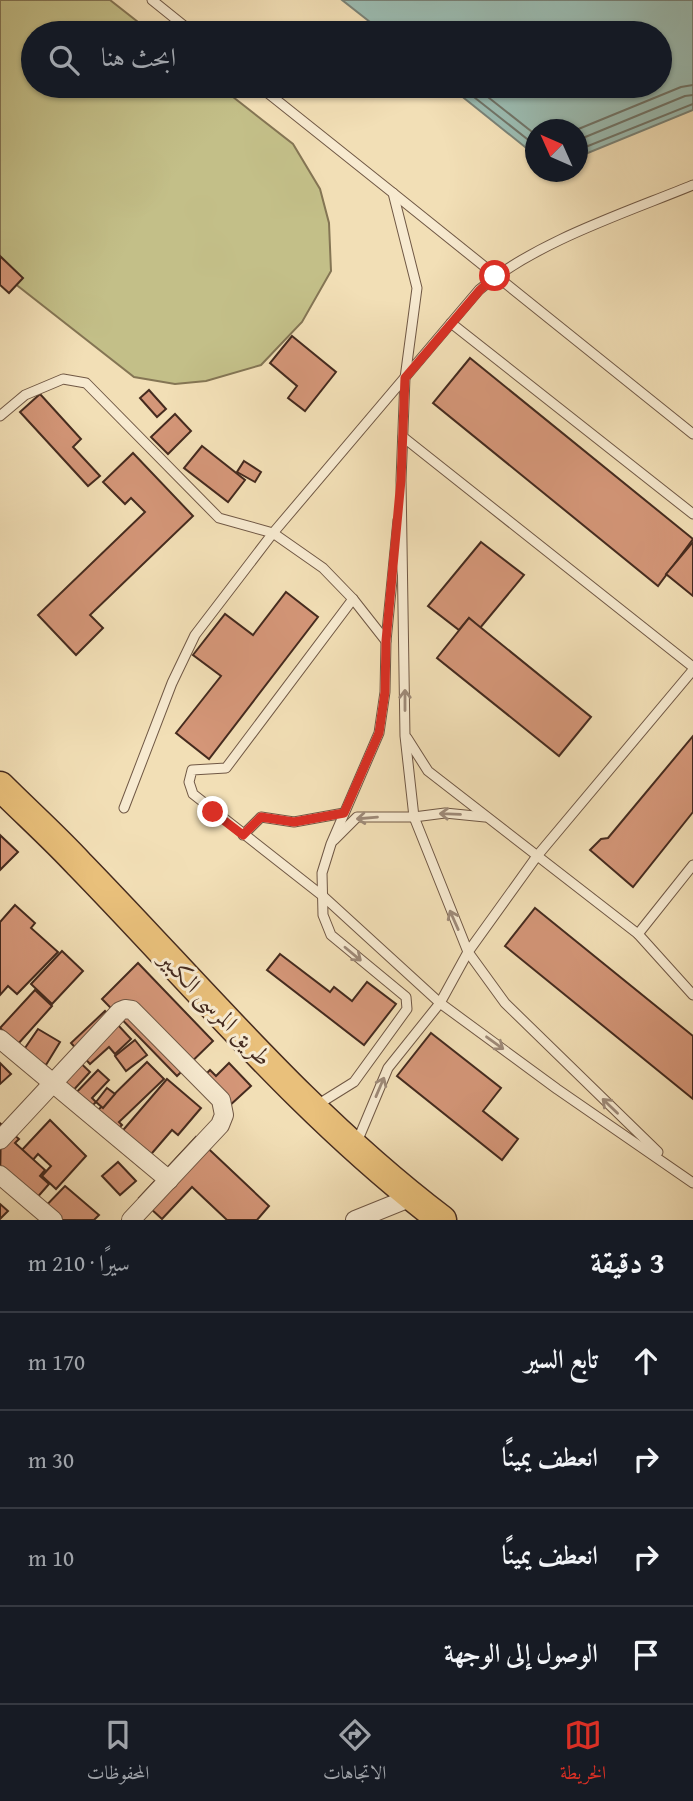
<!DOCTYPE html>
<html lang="ar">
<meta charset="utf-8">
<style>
:root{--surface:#171b24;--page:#242831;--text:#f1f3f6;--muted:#9ea1a6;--line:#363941;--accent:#d93025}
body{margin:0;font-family:"Gentium Book Plus",Amiri,serif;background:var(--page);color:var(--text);direction:rtl}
.compass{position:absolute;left:525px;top:119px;width:63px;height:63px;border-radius:50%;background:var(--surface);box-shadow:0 2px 5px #0004;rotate:315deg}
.stop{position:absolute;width:21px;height:21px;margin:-16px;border:5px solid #d93025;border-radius:50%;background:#fff}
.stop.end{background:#d93025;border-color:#fff;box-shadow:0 2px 7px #0008}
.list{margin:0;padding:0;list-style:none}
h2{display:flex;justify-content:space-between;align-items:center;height:91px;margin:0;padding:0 28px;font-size:30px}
h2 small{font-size:23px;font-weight:400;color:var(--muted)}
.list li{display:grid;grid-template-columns:46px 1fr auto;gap:21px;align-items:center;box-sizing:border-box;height:98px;padding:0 28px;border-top:2px solid var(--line)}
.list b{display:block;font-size:26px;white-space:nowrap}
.list em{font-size:23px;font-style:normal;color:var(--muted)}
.icon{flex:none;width:38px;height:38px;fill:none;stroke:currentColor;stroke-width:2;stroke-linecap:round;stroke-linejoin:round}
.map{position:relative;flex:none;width:693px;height:1220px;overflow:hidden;direction:ltr}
.search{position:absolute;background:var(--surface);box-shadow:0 2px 5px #0004;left:21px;right:21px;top:21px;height:77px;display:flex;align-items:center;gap:18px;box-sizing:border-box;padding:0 24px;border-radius:38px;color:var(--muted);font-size:26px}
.sheet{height:483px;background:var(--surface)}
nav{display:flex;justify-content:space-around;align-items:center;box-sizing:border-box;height:98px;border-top:2px solid var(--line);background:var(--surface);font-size:19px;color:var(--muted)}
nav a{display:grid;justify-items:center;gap:4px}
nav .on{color:var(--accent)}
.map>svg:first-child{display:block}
.green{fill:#c3bf88;stroke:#847554;stroke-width:2}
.water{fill:#9bbcb2;stroke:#798277;stroke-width:2}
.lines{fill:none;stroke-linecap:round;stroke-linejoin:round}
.shore{stroke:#707468;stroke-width:2}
.building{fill:#d49678;stroke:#452b1f;stroke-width:2}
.service-casing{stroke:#705845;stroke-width:11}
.minor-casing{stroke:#705845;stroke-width:20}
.primary-casing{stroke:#452b1f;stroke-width:31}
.service{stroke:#f7ead0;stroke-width:9}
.minor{stroke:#f7ead0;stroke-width:18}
.primary{stroke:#e9c07b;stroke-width:28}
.oneway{stroke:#9e8a78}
.route{stroke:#d93025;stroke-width:9}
.labels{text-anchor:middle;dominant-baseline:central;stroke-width:6;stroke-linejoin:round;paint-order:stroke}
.street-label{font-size:24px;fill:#452b1f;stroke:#f7ead0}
</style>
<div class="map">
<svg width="693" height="1220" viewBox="0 0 693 1220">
<rect width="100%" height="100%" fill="#f2dfb6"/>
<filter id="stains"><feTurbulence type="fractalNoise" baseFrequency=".00286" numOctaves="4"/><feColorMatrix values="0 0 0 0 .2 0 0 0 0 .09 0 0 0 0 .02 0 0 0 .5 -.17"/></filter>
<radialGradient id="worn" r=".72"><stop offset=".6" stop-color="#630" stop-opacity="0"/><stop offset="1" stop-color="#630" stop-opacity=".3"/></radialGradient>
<path class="green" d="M0,0H110L152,33H33V86H219L293,144L320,189L329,223L331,271L302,322L261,365L206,381L175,384L134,377L0,272Z"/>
<path class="water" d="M342,0H693V110L578,157V130H536L535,155L449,86H660V33H384Z"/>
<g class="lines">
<g class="shore">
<path d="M460,86L536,146"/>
<path d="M474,86L536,135"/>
<path d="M576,130L681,87L693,85"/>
<path d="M578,140L685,96L693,95"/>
<path d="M578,150L693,104"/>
</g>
</g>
<g class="building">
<path d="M0,256L23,278L9,293L0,285Z"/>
<path d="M292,336L336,372L305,411L288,398L297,386L270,363Z"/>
<path d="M470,358L693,539L658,586L433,403Z"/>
<path d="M149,390L166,409L157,417L140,398Z"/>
<path d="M40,394L81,439L73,447L100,476L88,486L20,412Z"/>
<path d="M175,414L191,431L168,454L151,437Z"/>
<path d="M202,446L245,480L228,502L184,468Z"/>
<path d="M133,453L193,516L90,615L103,628L76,655L38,615L145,512L131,498L125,504L103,482Z"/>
<path d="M244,461L261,472L255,482L237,472Z"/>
<path d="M481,542L524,575L480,628L469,618L459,630L428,606Z"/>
<path d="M693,542V596L666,574Z"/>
<path d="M286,592L318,617L209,759L176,733L221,676L193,655L225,614L253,635Z"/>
<path d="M469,618L591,717L559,756L437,658Z"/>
<path d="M693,736V812L633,887L590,850L601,839L608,838Z"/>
<path d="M0,835L18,852L0,870Z"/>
<path d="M15,905L35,923L31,928L58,952L17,994L8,986L0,995V922Z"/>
<path d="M535,908L693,1036V1099L505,946Z"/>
<path d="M62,951L83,971L52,1004L31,984Z"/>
<path d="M280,954L330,992L334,987L352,1001L367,982L396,1004L364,1045L267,970Z"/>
<path d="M138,963L213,1041L177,1076L102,999Z"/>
<path d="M35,990L52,1006L18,1044L0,1028Z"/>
<path d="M105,1011L131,1039L115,1054L109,1047L90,1064L71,1043Z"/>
<path d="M38,1029L60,1042L46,1065L23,1051Z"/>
<path d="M431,1033L501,1088L483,1111L518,1139L502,1160L397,1076Z"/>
<path d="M135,1040L147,1055L126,1071L115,1056Z"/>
<path d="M70,1053L90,1072L70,1094L49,1076Z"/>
<path d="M147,1062L164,1079L119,1122L122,1125L109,1138L90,1118Z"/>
<path d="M0,1063L11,1074L0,1084Z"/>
<path d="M229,1063L251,1086L228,1107L201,1079L210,1070L216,1076Z"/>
<path d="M98,1070L109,1080L92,1098L96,1102L85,1113L70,1099Z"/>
<path d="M167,1079L201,1108L178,1135L172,1130L140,1167L112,1143Z"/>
<path d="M107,1088L115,1094L103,1108L96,1102Z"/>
<path d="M50,1120L86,1156L56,1189L42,1176L51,1166L38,1154L32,1161L21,1151Z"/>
<path d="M1,1124L19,1139L15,1143L45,1170L40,1176L49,1184L35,1200L0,1183Z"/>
<path d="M196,1137L269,1206L257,1220H227L192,1187L162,1219L139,1198Z"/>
<path d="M118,1162L136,1181L120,1195L102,1176Z"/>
<path d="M65,1186L99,1215L94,1220H47L39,1213Z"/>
<path d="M0,1204L8,1211L0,1219Z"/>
</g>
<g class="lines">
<g class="service-casing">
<g id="service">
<path d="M152,0L193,33"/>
<path d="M259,86L393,193L417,288L405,378L401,480L405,736L414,817L468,952L440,1003L388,1068L357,1142"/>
<path d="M393,193L693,434"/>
<path d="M451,323L693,514"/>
<path d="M0,416L25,395L63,379L86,383L219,518L273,533L323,568L353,599L386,641"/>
<path d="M403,437L693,667"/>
<path d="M353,599L226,768L192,770L189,782L193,794L324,897L440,1003L557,1089L693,1183"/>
<path d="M407,738L428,771L638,934L693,995"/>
<path d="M124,808L172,683L195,635L273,533L479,290C535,242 625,213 693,185"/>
<path d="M243,835L261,817L294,822L344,813"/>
<path d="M334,840L357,817H414L445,813L485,817"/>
<path d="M638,934L693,865"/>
<path d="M317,1105L354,1082L407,1009L406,997L331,935L323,915L322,873L331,844L379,733L385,692L386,641L398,520"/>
<path d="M658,1152L505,1003L468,952L537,856L693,670"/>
</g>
</g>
<g class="minor-casing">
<g id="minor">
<path d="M0,1039L169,1180"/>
<path d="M0,1140L120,1011L125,1009L132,1010L221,1100L224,1115L220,1125L131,1220"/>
<path d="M0,1175L53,1220"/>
<path d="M355,1220L412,1197"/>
</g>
</g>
<g class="primary-casing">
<path id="primary" d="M0,786C26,812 54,837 79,864C197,985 306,1117 442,1220"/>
</g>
<use href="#service" class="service"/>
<use href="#minor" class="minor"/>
<use href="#primary" class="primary"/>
</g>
<defs><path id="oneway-shaft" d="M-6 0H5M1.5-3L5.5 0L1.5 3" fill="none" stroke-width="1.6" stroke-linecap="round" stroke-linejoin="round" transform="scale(1.75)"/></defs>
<g class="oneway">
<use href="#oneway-shaft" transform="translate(405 700) rotate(-90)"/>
<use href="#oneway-shaft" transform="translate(450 814) rotate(-178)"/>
<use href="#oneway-shaft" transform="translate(367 818) rotate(175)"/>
<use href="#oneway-shaft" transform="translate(454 920) rotate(-114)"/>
<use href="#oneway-shaft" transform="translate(353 954) rotate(40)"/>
<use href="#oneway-shaft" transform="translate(495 1043) rotate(36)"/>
<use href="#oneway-shaft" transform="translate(380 1087) rotate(-67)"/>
<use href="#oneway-shaft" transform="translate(610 1106) rotate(-136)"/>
</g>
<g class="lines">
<path class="route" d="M213,812L243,835L261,817L294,822L344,813L379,733L385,692L386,641L401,480L405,378L480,290L495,276"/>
</g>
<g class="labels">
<g class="street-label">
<text transform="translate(216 1008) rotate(46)">طريق المرسى الكبير</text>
</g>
</g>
<rect width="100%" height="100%" filter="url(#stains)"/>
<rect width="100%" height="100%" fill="url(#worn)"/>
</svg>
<svg class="compass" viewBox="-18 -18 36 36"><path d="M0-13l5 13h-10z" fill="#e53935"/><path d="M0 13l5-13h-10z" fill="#9ea1a6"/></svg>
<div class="stop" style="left:495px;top:276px"></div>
<div class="stop end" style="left:213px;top:812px"></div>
<div class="search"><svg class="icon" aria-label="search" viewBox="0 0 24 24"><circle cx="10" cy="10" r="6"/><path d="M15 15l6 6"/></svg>ابحث هنا</div>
</div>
<section class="sheet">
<h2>3 دقيقة<small>سيرًا · 210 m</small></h2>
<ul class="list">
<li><svg class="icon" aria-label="ahead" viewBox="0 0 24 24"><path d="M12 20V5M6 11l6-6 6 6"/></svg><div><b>تابع السير</b></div><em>170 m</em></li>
<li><svg class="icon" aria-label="right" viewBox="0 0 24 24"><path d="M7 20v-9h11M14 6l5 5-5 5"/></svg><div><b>انعطف يمينًا</b></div><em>30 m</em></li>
<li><svg class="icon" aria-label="right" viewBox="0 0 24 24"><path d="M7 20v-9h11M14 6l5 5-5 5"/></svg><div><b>انعطف يمينًا</b></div><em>10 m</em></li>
<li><svg class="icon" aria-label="arrive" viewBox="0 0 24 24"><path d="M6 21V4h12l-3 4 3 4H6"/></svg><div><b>الوصول إلى الوجهة</b></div></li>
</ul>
</section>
<nav>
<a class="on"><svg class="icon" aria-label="map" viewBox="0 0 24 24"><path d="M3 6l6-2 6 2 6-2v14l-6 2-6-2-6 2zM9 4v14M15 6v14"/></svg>الخريطة</a>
<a><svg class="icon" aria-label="directions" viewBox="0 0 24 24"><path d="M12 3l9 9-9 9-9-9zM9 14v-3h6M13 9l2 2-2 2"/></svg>الاتجاهات</a>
<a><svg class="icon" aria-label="saved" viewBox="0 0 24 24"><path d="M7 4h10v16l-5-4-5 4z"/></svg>المحفوظات</a>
</nav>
